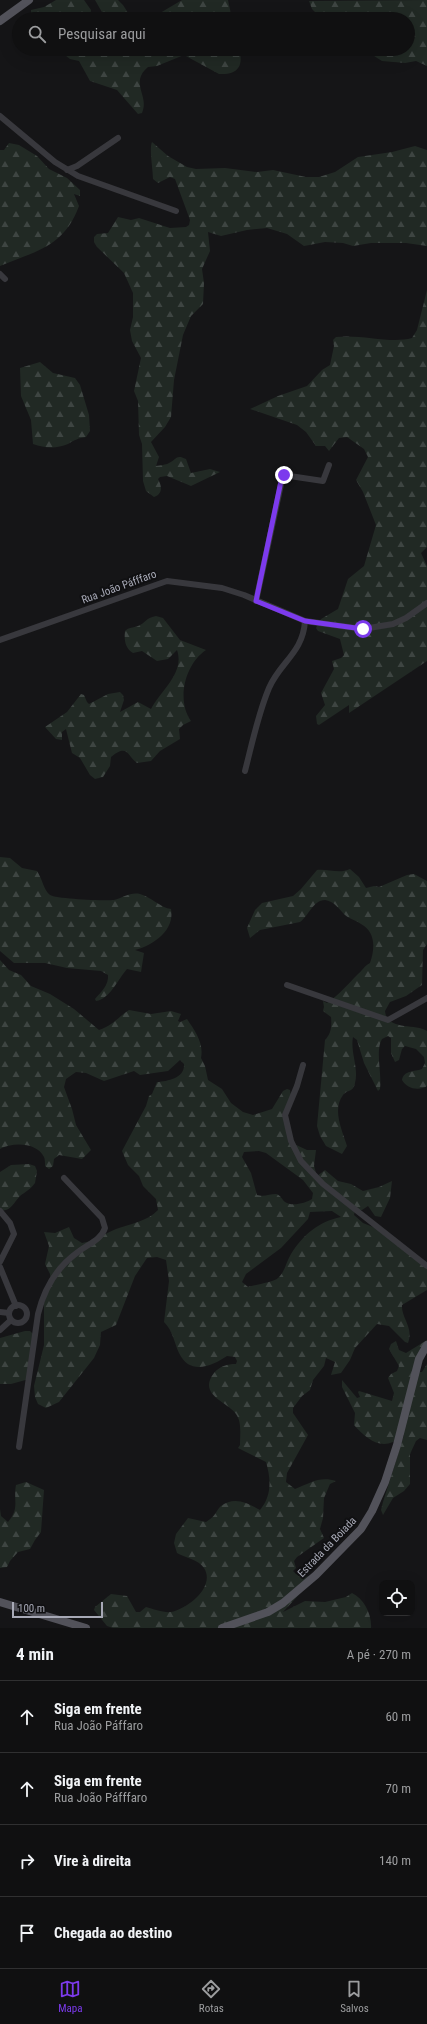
<!DOCTYPE html>
<html lang="pt">
<meta charset="utf-8">
<style>
:root{--surface:#101011;--page:#1e1e1f;--text:#f1f3f6;--muted:#9c9d9f;--line:#303031;--accent:#7c3aed}
body{margin:0;font-family:"Roboto Condensed",sans-serif;background:var(--page);color:var(--text)}
.controls{position:absolute;right:12px;bottom:12px;display:grid;overflow:hidden;border-radius:8px;box-shadow:0 4px 16px #0002}
.controls button{width:36px;height:36px;display:grid;place-items:center;padding:0;border:0;border-bottom:1px solid var(--line);background:var(--surface);color:var(--text);font:20px sans-serif}
.scale{position:absolute;left:12px;bottom:10px;width:91px;box-sizing:border-box;padding-left:4px;border:2px solid #a7a9b6;border-top:0;font-size:11px;line-height:14px;white-space:nowrap;color:#a7a9b6;-webkit-text-stroke:3px #101012;paint-order:stroke}
.stop{position:absolute;width:12px;height:12px;margin:-9px;border:3px solid #7c3aed;border-radius:50%;background:#fff}
.stop.end{background:#7c3aed;border-color:#fff;box-shadow:0 1px 4px #0008}
.list{margin:0;padding:0;list-style:none}
h2{display:flex;justify-content:space-between;align-items:center;height:52px;margin:0;padding:0 16px;font-size:17px}
h2 small{font-size:13px;font-weight:400;color:var(--muted)}
.list li{display:grid;grid-template-columns:26px 1fr auto;gap:12px;align-items:center;box-sizing:border-box;height:72px;padding:0 16px;border-top:1px solid var(--line)}
.list b{display:block;font-size:15px;white-space:nowrap}
.list p{margin:0;font-size:13px;white-space:nowrap;color:var(--muted)}
.list em{font-size:13px;font-style:normal;color:var(--muted)}
.icon{flex:none;width:22px;height:22px;fill:none;stroke:currentColor;stroke-width:2;stroke-linecap:round;stroke-linejoin:round}
.map{position:relative;flex:none;width:427px;height:1628px;overflow:hidden}
.search{position:absolute;background:var(--surface);box-shadow:0 4px 16px #0002;left:12px;right:12px;top:12px;height:44px;display:flex;align-items:center;gap:10px;box-sizing:border-box;padding:0 14px;border-radius:22px;color:var(--muted);font-size:15px}
.sheet{height:340px;background:var(--surface)}
nav{display:flex;justify-content:space-around;align-items:center;box-sizing:border-box;height:56px;border-top:1px solid var(--line);background:var(--surface);font-size:11px;color:var(--muted)}
nav a{display:grid;justify-items:center;gap:2px}
nav .on{color:var(--accent)}
.map>svg:first-child{display:block}
.forest{fill:url(#forest-firs);fill-rule:evenodd}
.lines{fill:none;stroke-linecap:round;stroke-linejoin:round}
.minor{stroke:#38383d;stroke-width:6}
.major{stroke:#52525a;stroke-width:8}
.route{stroke:#7c3aed;stroke-width:5}
.labels{text-anchor:middle;dominant-baseline:central;stroke-width:4;stroke-linejoin:round;paint-order:stroke}
.street-label{font-size:11px;fill:#a7a9b6;stroke:#101012}
</style>
<div class="map">
<svg width="427" height="1628" viewBox="0 0 427 1628">
<defs>
<pattern id="forest-firs" width="22" height="20" patternUnits="userSpaceOnUse"><rect width="22" height="20" fill="#212924"/><path d="M5 1l3.5 6h-7zM16 11l3.5 6h-7z" fill="#3e4542"/></pattern>
</defs>
<rect width="100%" height="100%" fill="#151517"/>
<g class="forest">
<path d="M56,0H84L91,10L90,19H31V10L44,7Z"/>
<path d="M95,0H118L123,5L132,19H102L103,14Z"/>
<path d="M182,0H228L232,19H150Z"/>
<path d="M427,0V66L416,61L405,63L382,61L363,49H408V19H322L312,9L309,1Z"/>
<path d="M57,49H239C244,66 238,75 219,74L184,55L157,66L148,67C129,83 150,96 142,113L138,114L117,90L90,81L79,61L70,59Z"/>
<path d="M152,142L168,156L187,167L196,169L225,168L257,172L273,170L306,177H319L335,172L358,157L392,152L415,146L427,150V246L406,243H371L353,246L343,243L325,242L304,246L287,234L267,228L247,230L221,236L208,232L210,251L202,269L204,283L203,304L191,316L183,335L174,380L171,417L165,427L151,442L159,457L156,466C160,465 166,465 169,463C177,459 176,454 186,459L191,473L210,469L220,472L191,486L167,476L160,477L158,479C162,486 163,494 154,497L146,491L143,481L142,444L139,435L138,401L134,391L141,358L132,341L130,330L133,317V293L124,273L97,247L94,242V237L97,234L108,233L118,217L131,220L139,218L170,228L186,227L189,225L190,220L175,179L170,177L158,183L153,179C153,169 149,149 152,142Z"/>
<path d="M9,143L19,145L37,156L49,169L67,178L80,190V196L74,194L79,206C64,247 36,251 0,266V150H4Z"/>
<path d="M427,290V547L421,553L427,566V661L349,713V705L319,725L317,724L316,716L325,705L321,693L334,669L332,661L341,658L344,655L340,639L318,631L316,628L321,619L338,609L348,579L364,566L376,525L363,492L356,480L368,457L364,449L347,437L339,438L329,451L325,446H316L306,432L297,425L250,409L278,396L307,386L322,370L330,365L334,346L333,340L336,337C361,334 391,344 412,338L417,330Z"/>
<path d="M40,362L53,373L75,378L80,385L89,415L90,431L86,437C78,438 75,440 68,444C56,449 45,448 33,444L31,420L21,396L20,368Z"/>
<path d="M156,616L163,618L180,640L206,650C185,664 176,700 191,721L183,725L179,729L180,739L160,751L151,761L137,763C127,756 128,743 111,757L110,766L103,777L95,779L90,775L80,758L72,753L66,729L62,732V740L56,739L45,727L67,712L81,694L84,695L87,702L89,704L108,694L120,692L123,695L124,700L120,712L138,702L151,709C161,690 185,673 177,650L168,659L157,661L142,651L133,653C125,648 124,640 125,631C129,627 133,628 138,626C146,623 145,618 156,616Z"/>
<path d="M0,857L10,858L22,868L37,871C42,878 44,891 50,895C56,899 105,901 114,900C123,898 130,892 140,894C151,897 161,908 171,909C175,930 154,945 135,950L144,953L141,972L127,969C118,979 110,999 96,1001L95,999C101,992 109,985 108,975L101,971L67,968L45,963H14L0,951Z"/>
<path d="M350,869L359,877L366,888L374,886L379,887L407,875L414,874L427,881V944L423,950L422,985L406,996L390,1002L385,1011C387,1031 414,1023 427,1031V1086C419,1091 407,1089 402,1080C404,1070 414,1072 422,1069L425,1063L424,1057L416,1049L405,1046L402,1049L399,1060L395,1062L391,1053V1038L388,1036L382,1039C375,1051 382,1072 380,1089L378,1091L364,1063L357,1040L353,1037C350,1052 359,1068 355,1083C353,1093 348,1089 343,1095C332,1110 342,1130 347,1146L342,1154L326,1146L320,1136L317,1126L325,1040C331,1034 332,1026 331,1017L323,1011L324,1007L323,1001L327,1003C339,995 348,984 358,974C363,970 364,966 370,963C375,949 376,932 361,924C356,920 349,919 345,915C339,909 334,901 325,900C313,900 308,917 300,922L260,930L250,938L247,928L255,910L262,903L293,896L301,889L317,870C328,869 340,874 350,869Z"/>
<path d="M0,960L9,970L21,975L31,986L50,994L74,1009L99,1030C112,1026 117,1018 129,1010L151,1014L171,1011L181,1014L178,1021L180,1022L187,1019C195,1031 204,1043 201,1058L205,1066L208,1080L222,1089L231,1103L243,1112L253,1115L272,1109L283,1091L287,1089L290,1090L291,1096L286,1122L292,1143L307,1150H316L314,1166L317,1176L325,1170L338,1181L351,1184L363,1191L379,1187L392,1181L390,1198L381,1217L375,1216L368,1206L362,1210H355L354,1215L363,1223L378,1229L427,1266V1290L402,1305C401,1318 414,1327 408,1343L405,1342L389,1326L377,1324L355,1348L350,1360L341,1373L331,1375L335,1362L326,1358L324,1366L313,1380L310,1390L302,1396L293,1408V1413L308,1435L287,1473L286,1482L295,1489C310,1483 320,1476 336,1481L330,1484L324,1498L323,1518L320,1529L324,1538L297,1557L294,1561L296,1568L293,1571C300,1579 307,1577 316,1574L317,1575L283,1612L305,1601L325,1602L346,1597L352,1593C364,1599 372,1614 371,1628H113L107,1626L94,1610L95,1607L111,1594L127,1596L136,1612H140L146,1607C153,1609 164,1613 171,1612C187,1609 216,1587 204,1568C199,1560 184,1557 177,1553L174,1543L176,1534L188,1518L206,1522C217,1515 215,1512 221,1506C234,1496 248,1503 260,1510C272,1496 271,1479 266,1462L238,1448L240,1445C240,1435 242,1422 236,1414C228,1402 197,1395 214,1373C220,1366 227,1364 236,1364L237,1361L235,1357L227,1356C212,1366 190,1376 179,1353C174,1342 173,1331 164,1322L169,1281L166,1260L157,1257L147,1258L135,1276L116,1325L101,1332L100,1345L94,1358L59,1402L46,1408L38,1404L35,1397L34,1386L44,1345V1303L51,1284L50,1274L45,1264L49,1246L44,1232L55,1233L69,1227L74,1238L82,1243C95,1241 104,1234 116,1229C130,1224 148,1221 158,1210L156,1199L143,1186L139,1176L128,1165L122,1151L146,1106L149,1096L152,1094L157,1082C168,1081 185,1078 184,1064L180,1060L168,1071L140,1075L134,1071L104,1081L86,1073L76,1072L66,1079L64,1087L72,1109L76,1125L91,1150L82,1159L59,1155L54,1159L53,1166L49,1169L45,1166C45,1163 45,1159 44,1157C37,1142 12,1142 0,1149ZM259,1151L266,1153L303,1180L313,1193L312,1199C306,1203 292,1207 285,1202C282,1200 281,1195 276,1194C270,1194 264,1197 257,1195L251,1173L242,1157L244,1152ZM332,1211L341,1217C318,1222 304,1234 291,1254C286,1262 285,1272 278,1278C274,1282 254,1285 248,1287L242,1282L246,1274L281,1248L308,1219L310,1212Z"/>
<path d="M29,1164L35,1166L37,1171L35,1183C31,1189 25,1192 20,1196C14,1202 10,1213 0,1210V1172L11,1165Z"/>
<path d="M25,1331H30L33,1334L29,1379L11,1384H0V1338Z"/>
<path d="M427,1340L418,1372H422L427,1364V1440L420,1438L416,1441L410,1454V1484L404,1491L393,1498L383,1515L381,1510L383,1502L404,1435H402C385,1453 368,1441 354,1425L355,1413L342,1387V1380L357,1398L360,1397L358,1392L359,1391L392,1401L394,1393L388,1378L391,1374L397,1371L399,1366L389,1349L391,1344L396,1341L399,1350L406,1353Z"/>
<path d="M26,1482L44,1490L41,1532L35,1540L30,1549L18,1552L10,1561L7,1567L0,1568V1509L1,1516L8,1522C20,1508 13,1501 16,1485Z"/>
</g>
<g class="lines">
<g class="minor">
<path d="M0,116L55,162L78,176L176,211"/>
<path d="M67,170L77,166L118,138"/>
<path d="M0,274L5,279"/>
<path d="M256,601L283,475L323,481L329,465"/>
<path d="M0,640L167,581L222,588L244,595L305,621L363,629L393,624L406,618L427,603"/>
<path d="M245,771C252,744 258,714 269,688C280,662 303,653 305,621"/>
<path d="M287,985L388,1020L427,998"/>
<path d="M303,1065L297,1086L285,1115L291,1141L301,1161L323,1184L427,1266"/>
<path d="M0,1211L10,1223L14,1234L0,1262"/>
<path d="M0,1267L16,1306"/>
<circle cx="18" cy="1314" r="9"/>
<path d="M0,1312L9,1313"/>
<path d="M0,1330L11,1320"/>
<path d="M19,1447L38,1314C44,1289 57,1267 78,1252C88,1244 101,1240 105,1228L102,1218L64,1178"/>
</g>
<g class="major">
<path d="M0,21L29,0"/>
<path d="M0,1602L86,1628"/>
<path d="M222,1628L268,1612L283,1603L316,1575L361,1529L372,1511L385,1482L397,1445L419,1359L427,1345"/>
</g>
</g>
<g class="lines">
<path class="route" d="M284,475L281,481L256,601L305,621L363,629"/>
</g>
<g class="labels">
<g class="street-label">
<text transform="translate(119 587) rotate(-20)">Rua João Páfffaro</text>
<text transform="translate(327 1547) rotate(-46)">Estrada da Boiada</text>
</g>
</g>
</svg>
<div class="controls">
<button><svg class="icon" aria-label="locate" viewBox="0 0 24 24"><circle cx="12" cy="12" r="6"/><path d="M12 2v4M12 18v4M2 12h4M18 12h4"/></svg></button>
</div>
<div class="scale">100 m</div>
<div class="stop" style="left:363px;top:629px"></div>
<div class="stop end" style="left:284px;top:475px"></div>
<div class="search"><svg class="icon" aria-label="search" viewBox="0 0 24 24"><circle cx="10" cy="10" r="6"/><path d="M15 15l6 6"/></svg>Pesquisar aqui</div>
</div>
<section class="sheet">
<h2>4 min<small>A pé · 270 m</small></h2>
<ul class="list">
<li><svg class="icon" aria-label="ahead" viewBox="0 0 24 24"><path d="M12 20V5M6 11l6-6 6 6"/></svg><div><b>Siga em frente</b><p>Rua João Páffaro</p></div><em>60 m</em></li>
<li><svg class="icon" aria-label="ahead" viewBox="0 0 24 24"><path d="M12 20V5M6 11l6-6 6 6"/></svg><div><b>Siga em frente</b><p>Rua João Páfffaro</p></div><em>70 m</em></li>
<li><svg class="icon" aria-label="right" viewBox="0 0 24 24"><path d="M7 20v-9h11M14 6l5 5-5 5"/></svg><div><b>Vire à direita</b></div><em>140 m</em></li>
<li><svg class="icon" aria-label="arrive" viewBox="0 0 24 24"><path d="M6 21V4h12l-3 4 3 4H6"/></svg><div><b>Chegada ao destino</b></div></li>
</ul>
</section>
<nav>
<a class="on"><svg class="icon" aria-label="map" viewBox="0 0 24 24"><path d="M3 6l6-2 6 2 6-2v14l-6 2-6-2-6 2zM9 4v14M15 6v14"/></svg>Mapa</a>
<a><svg class="icon" aria-label="directions" viewBox="0 0 24 24"><path d="M12 3l9 9-9 9-9-9zM9 14v-3h6M13 9l2 2-2 2"/></svg>Rotas</a>
<a><svg class="icon" aria-label="saved" viewBox="0 0 24 24"><path d="M7 4h10v16l-5-4-5 4z"/></svg>Salvos</a>
</nav>
